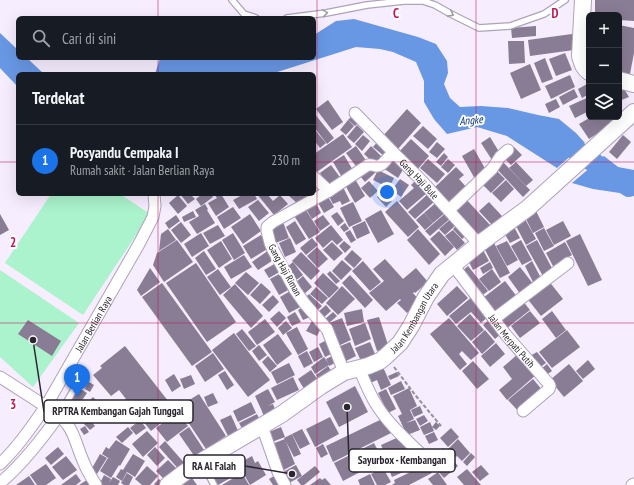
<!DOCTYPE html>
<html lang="id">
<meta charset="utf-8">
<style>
:root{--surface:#171b24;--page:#20242c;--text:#f1f3f6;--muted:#9ea1a6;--line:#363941;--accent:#1a73e8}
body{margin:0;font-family:"PT Sans Narrow",sans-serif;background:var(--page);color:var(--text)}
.controls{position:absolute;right:12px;top:12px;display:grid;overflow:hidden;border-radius:6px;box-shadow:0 4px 16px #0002}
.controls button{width:36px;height:36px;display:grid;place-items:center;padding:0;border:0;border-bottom:1px solid var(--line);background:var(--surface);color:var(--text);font:20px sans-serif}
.you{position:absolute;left:387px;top:192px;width:14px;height:14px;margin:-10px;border:3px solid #fff;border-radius:50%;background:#1a73e8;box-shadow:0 0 0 6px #1a73e833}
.badge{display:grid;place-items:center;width:26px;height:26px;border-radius:50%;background:var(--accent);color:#fff;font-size:13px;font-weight:700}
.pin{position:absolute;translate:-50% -33px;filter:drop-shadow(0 1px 2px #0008)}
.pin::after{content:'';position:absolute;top:21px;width:14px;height:12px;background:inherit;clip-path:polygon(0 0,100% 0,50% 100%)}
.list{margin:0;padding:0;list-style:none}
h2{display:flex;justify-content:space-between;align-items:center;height:52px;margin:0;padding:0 16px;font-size:17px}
h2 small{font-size:13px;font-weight:400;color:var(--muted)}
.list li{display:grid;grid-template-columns:26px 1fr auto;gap:12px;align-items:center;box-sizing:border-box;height:72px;padding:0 16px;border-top:1px solid var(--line)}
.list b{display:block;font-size:15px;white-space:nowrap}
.list p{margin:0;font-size:13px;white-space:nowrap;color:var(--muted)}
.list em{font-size:13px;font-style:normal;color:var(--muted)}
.icon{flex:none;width:22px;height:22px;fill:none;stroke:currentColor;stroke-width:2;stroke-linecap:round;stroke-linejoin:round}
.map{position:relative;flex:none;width:634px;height:485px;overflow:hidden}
.search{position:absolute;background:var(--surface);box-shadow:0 4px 16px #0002;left:16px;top:16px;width:300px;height:44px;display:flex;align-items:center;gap:10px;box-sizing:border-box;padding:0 14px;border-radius:6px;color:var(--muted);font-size:15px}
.panel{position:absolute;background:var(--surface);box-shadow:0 4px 16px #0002;left:16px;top:72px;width:300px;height:124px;border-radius:6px}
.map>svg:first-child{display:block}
.green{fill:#aaf3cc}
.water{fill:#6897e4}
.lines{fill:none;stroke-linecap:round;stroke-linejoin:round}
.river{stroke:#6897e4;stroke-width:20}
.building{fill:#897c95}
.lane-casing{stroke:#afa2bc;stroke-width:8}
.street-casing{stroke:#afa2bc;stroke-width:13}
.secondary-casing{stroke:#afa2bc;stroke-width:18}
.path{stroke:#958e9c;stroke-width:2;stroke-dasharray:4 2;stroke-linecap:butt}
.lane{stroke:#fff;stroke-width:5.5}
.street{stroke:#fff;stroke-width:11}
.secondary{stroke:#fff;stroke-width:16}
.oneway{stroke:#9f9da1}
.grid{fill:none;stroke:#c2185b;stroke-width:1;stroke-opacity:0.55}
.labels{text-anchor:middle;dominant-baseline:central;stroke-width:4;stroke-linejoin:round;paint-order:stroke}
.street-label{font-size:10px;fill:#2a252f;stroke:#fefefe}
.water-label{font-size:11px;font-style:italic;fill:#073276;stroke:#fefefe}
.grid-label{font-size:13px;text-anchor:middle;font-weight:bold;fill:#c2185b;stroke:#fefefe;stroke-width:4;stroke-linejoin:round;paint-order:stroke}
.leader{fill:none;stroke:#2a252f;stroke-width:1.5}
.callout-dot{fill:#2a252f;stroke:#fefefe;stroke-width:1.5}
.callout{fill:#fefefe;stroke:#2a252f;stroke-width:1.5}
.callout-label{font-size:11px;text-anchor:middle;font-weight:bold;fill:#2a252f}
</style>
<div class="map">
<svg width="634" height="485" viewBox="0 0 634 485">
<rect width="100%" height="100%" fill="#f6edfe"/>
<g class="green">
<path d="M51,194H120L150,214L83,315L5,263Z"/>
<path d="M0,270L79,323L33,387L0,357Z"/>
</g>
<g class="water">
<path d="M354,19L418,37L436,44L447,61L448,73L444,84L450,98L460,107L481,106L508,108L538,115L559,119L576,133L585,143L557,168L507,136L477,127L447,134L434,119L424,102V81L416,62L393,52L380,49L356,47L271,74H235L224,72L219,74H155L160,58H314V35L336,21Z"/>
<path d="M0,33L18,50V58H27L44,74H18V87L0,68Z"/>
<path d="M604,156L618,167L634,170V194L633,195L593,189L572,183Z"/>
</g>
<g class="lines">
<path class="river" d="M554,135L629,187L634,185"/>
</g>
<g class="building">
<path d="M595,0H634V21L619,20V15H595Z"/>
<path d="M619,25L634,28V53L630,74L619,72Z"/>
<path d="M536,26V36L512,38L511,28Z"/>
<path d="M572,34L574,50L530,56L528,40Z"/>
<path d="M508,41H524L525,63L509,64Z"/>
<path d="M565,53L572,70L556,76L549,59Z"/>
<path d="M545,58L553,79L542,83L534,63Z"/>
<path d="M530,64L541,90L521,99L510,73Z"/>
<path d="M570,75L575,87L551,99L545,86Z"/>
<path d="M589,83V94L582,98L578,89Z"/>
<path d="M623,87L629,97L619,101V89Z"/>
<path d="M574,89L578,97L563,105L559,97Z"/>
<path d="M589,97V111L575,118L569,106Z"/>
<path d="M556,99L560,107L549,113L545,104Z"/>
<path d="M328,100L343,122L332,130L316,109Z"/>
<path d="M407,109L421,123L397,150L382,137Z"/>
<path d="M314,113L334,138L327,144L314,127Z"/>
<path d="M354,114L361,120L355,126L348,120Z"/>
<path d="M591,117H613L616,121L589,139L579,124Z"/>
<path d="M348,120L354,126L346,135L340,130Z"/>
<path d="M357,125L364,132L354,143L347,137Z"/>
<path d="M423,126L437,139L428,149L413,136Z"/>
<path d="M314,129L326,143L320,148L314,140Z"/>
<path d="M343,134L352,147L314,174V154Z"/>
<path d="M363,135L370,141L362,151L355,144Z"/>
<path d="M623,135L631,142L617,159L609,152Z"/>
<path d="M490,137L501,155L492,160L481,143Z"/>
<path d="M411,139L429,156L417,170L398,153Z"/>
<path d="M379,140L390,150L384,156L373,147Z"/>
<path d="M437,142L445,149L437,158L429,152Z"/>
<path d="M356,146L367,162L358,169L346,153Z"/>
<path d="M371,146L383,158L376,165L364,154Z"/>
<path d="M514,147L522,155L511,165L503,157Z"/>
<path d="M474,149L487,172L475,179L462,156Z"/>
<path d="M444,153L448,157L441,166L436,162Z"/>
<path d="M344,155L354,172L343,179L333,162Z"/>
<path d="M389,159L404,168L398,178L383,168Z"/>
<path d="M428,159L445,174L437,183L420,168Z"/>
<path d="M448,159L455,165L448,173L441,167Z"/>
<path d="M501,160L530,190L523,197L494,166Z"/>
<path d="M516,162L533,180L526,186L509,168Z"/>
<path d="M331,165L342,180L331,189L320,173Z"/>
<path d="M370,166L376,172L365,182L360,176Z"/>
<path d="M456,167L464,175L459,179L468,189L452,204L434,188Z"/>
<path d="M494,168L505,179L491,193L480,182Z"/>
<path d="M378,170L394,178L389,188L373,180Z"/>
<path d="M355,179L365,196L355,203L345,185Z"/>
<path d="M400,179L409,185L401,197L392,190Z"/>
<path d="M417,179L428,192L407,210L399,201L414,188L411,185Z"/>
<path d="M506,180L514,189L501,202L492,193Z"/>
<path d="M369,181L378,191L370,198L361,188Z"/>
<path d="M343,187L350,201L342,205L340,201L333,204L328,194Z"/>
<path d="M383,191L392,201L386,207L377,197Z"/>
<path d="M180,194H190L195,199L188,204Z"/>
<path d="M202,194H211L213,197L201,206L196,199Z"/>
<path d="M214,194H221L229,207L216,216L208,203L217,198Z"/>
<path d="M244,194H254L257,199L239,209L233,200Z"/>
<path d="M257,194H269L268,195L273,201L280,195L288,204L274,215Z"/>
<path d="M287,194H304L307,197L299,205Z"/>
<path d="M428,194L435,201L415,219L408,212Z"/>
<path d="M178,195L187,206L178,214L169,203Z"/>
<path d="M327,195L334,207L324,213L317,201Z"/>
<path d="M464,197L491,226L479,238L452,209Z"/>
<path d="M258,200L269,213L259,221L248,207Z"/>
<path d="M397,201L419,227L408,237L385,212Z"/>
<path d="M438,201L447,211L433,223L424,213Z"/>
<path d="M353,202L362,221L349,227L340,208Z"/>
<path d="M489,202L502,216L492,225L479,211Z"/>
<path d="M316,203L321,213L312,219L306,209Z"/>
<path d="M205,204L208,209L207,210L215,223L197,234L189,222L199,216L195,210Z"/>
<path d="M233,207L241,218L224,229L217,217Z"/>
<path d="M304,207L320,232L309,239L293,214Z"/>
<path d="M381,210L394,234L378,243L365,219Z"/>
<path d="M193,211L196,217L184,222L182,217Z"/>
<path d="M448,211L452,217L430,236L425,231Z"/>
<path d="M536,211L544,227L533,233L525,217Z"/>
<path d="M337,212L344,221L338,226L331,216Z"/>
<path d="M424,213L433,223L425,230L416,220Z"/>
<path d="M0,214L9,230L0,235Z"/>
<path d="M250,214L261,231L243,244L231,227Z"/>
<path d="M176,215L180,221L169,229L165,223Z"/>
<path d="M323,215L330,224L320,231L314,221Z"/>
<path d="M453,217L458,223L445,235L439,229Z"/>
<path d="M525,219L536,239L526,245L515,224Z"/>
<path d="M295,221L306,239L296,245L286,227Z"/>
<path d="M365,221L370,233L357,239L352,227Z"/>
<path d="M563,221L571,236L554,245L546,230Z"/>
<path d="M181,222L191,235L181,243L171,230Z"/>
<path d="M283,222L289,238L275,243L268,228Z"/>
<path d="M345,223L349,229L344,232L340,227Z"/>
<path d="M459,223L468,234L462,239L453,229Z"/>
<path d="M218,225L225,236L210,244L203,233Z"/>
<path d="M331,225L343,240L337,245L332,240L323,248L315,238Z"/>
<path d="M513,225L520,238L510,243L503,231Z"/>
<path d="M544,228L554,246L544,251L535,233Z"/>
<path d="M168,229L176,240L159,251L161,234Z"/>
<path d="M418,229L440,254L429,265L407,240Z"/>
<path d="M350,230L356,240L351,243L345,233Z"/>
<path d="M453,230L465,243L457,250L445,236Z"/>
<path d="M439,231L454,247L445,256L430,239Z"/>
<path d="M201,233L209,246L192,257L184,244Z"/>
<path d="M233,233L245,253L234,260L222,240Z"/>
<path d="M580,234L602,280L588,286L566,241Z"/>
<path d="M261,235L269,248L251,259L243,246Z"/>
<path d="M290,238L296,252L285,257L279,243Z"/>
<path d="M312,238L318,245L306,255L300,248Z"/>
<path d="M177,240L193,262L164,282L153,265L157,253Z"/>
<path d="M521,240L532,260L522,265L511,246Z"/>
<path d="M537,240L554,272L544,278L526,246Z"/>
<path d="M221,241L232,259L219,268L207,250Z"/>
<path d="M344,241L351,247L345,253L339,246Z"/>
<path d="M507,241L518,260L507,266L496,246Z"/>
<path d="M332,242L343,253L334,261L323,250Z"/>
<path d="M565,242L572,255L553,266L546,253Z"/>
<path d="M494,243L510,273L500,278L484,248Z"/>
<path d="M317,247L328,259L318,268L307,256Z"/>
<path d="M269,250L275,259L258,270L252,262Z"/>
<path d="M352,250L362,259L354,268L344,259Z"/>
<path d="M483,250L489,261L473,270L467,258Z"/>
<path d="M204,251L216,269L206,275L195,258Z"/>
<path d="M301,252L320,271L311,280L292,261Z"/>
<path d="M244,255L252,267L231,279L224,267Z"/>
<path d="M385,259L403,279L416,268L428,282L415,293L414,292L413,293L420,301L407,313L397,303L401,300L400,299L386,311L369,293L384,281L373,269Z"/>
<path d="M342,260L352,269L341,280L332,271Z"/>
<path d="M363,261L381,282L370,291L352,271Z"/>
<path d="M532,261L542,280L534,284L525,266Z"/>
<path d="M278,262L283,270L269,278L264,270Z"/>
<path d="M293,262L303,275L295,281L285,269Z"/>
<path d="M490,262L493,268L483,274L480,268Z"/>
<path d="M196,263L236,322L207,342L166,283Z"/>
<path d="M468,266L488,291L480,297L461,272Z"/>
<path d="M520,267L534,285L521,295L508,277Z"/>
<path d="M150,268L160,282L141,296L137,290Z"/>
<path d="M218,269L231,287L220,295L207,277Z"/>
<path d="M492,269L501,282L489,291L479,279Z"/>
<path d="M330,271L340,281L336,284L327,274Z"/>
<path d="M246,272L259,283L248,295L235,283Z"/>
<path d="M283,272L292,288L279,295L270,279Z"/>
<path d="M323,273L339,288L329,298L314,283Z"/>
<path d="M350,275L373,300L365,308L342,283Z"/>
<path d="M303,276L312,287L303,295L294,284Z"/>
<path d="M548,280L563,299L541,316L526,297Z"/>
<path d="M505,281L518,298L496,315L483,298Z"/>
<path d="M162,283L212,352L192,366L142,297Z"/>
<path d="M261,283L271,292L260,304L250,295Z"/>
<path d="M235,284L263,316L251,328L223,295Z"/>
<path d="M342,286L355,299L338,315L326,303Z"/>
<path d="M457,286L468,298L447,316L437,304Z"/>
<path d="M316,287L328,298L322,304L310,294Z"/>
<path d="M292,290L302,306L289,313L280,297Z"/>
<path d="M309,294L322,306L316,312L303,300Z"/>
<path d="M273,295L279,302L269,312L262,305Z"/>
<path d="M473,296L490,315L481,323L471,312L456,324L449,316Z"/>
<path d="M522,300L530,310L507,328L499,317Z"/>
<path d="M326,305L331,311L322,319L317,313Z"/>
<path d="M304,306L310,317L303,320L298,310Z"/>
<path d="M362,309L364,322L347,326L344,313Z"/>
<path d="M279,311L286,318L277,327L270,319Z"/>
<path d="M530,311L540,323L520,338L511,326Z"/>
<path d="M552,311L566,330L556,338L542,319Z"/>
<path d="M295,312L301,322L292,326L287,317Z"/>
<path d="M333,312L337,316L328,324L324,320Z"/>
<path d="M470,314L484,330L471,341L457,326Z"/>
<path d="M379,317L389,348L377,351L367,320Z"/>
<path d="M342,318L351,340L338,346L329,323Z"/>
<path d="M449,318L479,353L471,360L462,351L459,354L467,364L460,370L430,334Z"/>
<path d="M491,318L503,332L495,339L483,325Z"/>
<path d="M265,319L275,332L257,345L248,332Z"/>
<path d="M28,320L61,341L52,356L18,334Z"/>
<path d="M286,321L292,328L283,335L278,328Z"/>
<path d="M312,321L322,326L317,336L306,331Z"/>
<path d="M365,323L371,339L355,346L349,329Z"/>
<path d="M297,327L308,349L298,355L286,333Z"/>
<path d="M242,329L256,346L249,351L236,334Z"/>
<path d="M485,330L495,342L482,354L472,342Z"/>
<path d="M567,330L580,347L552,368L539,352Z"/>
<path d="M234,333L270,380L248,397L212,350Z"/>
<path d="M278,334L292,354L277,365L263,345Z"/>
<path d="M327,340L333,353L325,357L319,344Z"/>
<path d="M350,342L356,356L344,362L338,347Z"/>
<path d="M370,342L375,354L361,361L355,348Z"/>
<path d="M496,343L505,354L490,367L481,356Z"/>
<path d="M259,345L267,355L259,361L252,351Z"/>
<path d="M125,346L176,411L151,431L138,415L133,419L120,403L126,399L119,390L111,396L93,375L102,368L100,366Z"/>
<path d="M318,347L323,357L314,362L309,352Z"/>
<path d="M307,351L313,363L304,368L298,356Z"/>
<path d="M537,352L546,363L539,368L530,356Z"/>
<path d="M213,353L224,369L205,382L195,366Z"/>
<path d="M519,353L537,374L507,400L499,390L512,379L503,367Z"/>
<path d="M336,354L339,361L329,366V365L315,374L311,367L324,357L329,364L326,359Z"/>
<path d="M268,356L277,366L270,372L262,362Z"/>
<path d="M588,360L595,369L583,379L576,371Z"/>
<path d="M473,361L489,379L477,389L462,371Z"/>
<path d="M289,363L295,375L277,384L271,372Z"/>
<path d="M547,364L552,371L545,376L540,370Z"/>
<path d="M569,364L583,381L564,397L550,380Z"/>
<path d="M328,366L332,372L320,381L316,375Z"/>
<path d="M383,367L391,385L381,390L377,380L368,384L365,376Z"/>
<path d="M311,370L320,383L306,392L298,379Z"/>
<path d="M225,371L234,385L227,390L218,375Z"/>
<path d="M397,372L399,376L390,380L388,376Z"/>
<path d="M174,374L181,386L172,392L165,380Z"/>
<path d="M191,375L195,384L184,389L180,379Z"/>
<path d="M83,376L88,379L84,388L78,385Z"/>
<path d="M293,377L299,390L277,400L271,388Z"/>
<path d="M533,379L543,391L519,412L508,400Z"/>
<path d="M401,381L405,389L391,395L388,388Z"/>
<path d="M89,382L94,385L90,392L85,389Z"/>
<path d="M355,386L368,412L339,427L326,402Z"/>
<path d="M79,388L87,393L78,406L71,401Z"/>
<path d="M409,388L417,406L410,410L414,419L406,423L415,420L420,430L407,435L398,416L402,414L393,396Z"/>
<path d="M268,389L275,402L268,406L273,404L277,414L265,419L261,409L255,396Z"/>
<path d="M386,389L396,409L388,413L378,393Z"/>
<path d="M213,393L218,403L208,407L204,397Z"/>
<path d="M199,394L226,436L206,449L178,407Z"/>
<path d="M93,397L103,407L90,419L83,411L89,405L87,403Z"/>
<path d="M251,402L256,413L238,422L233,411Z"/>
<path d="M420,406L423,413L414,417L411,410Z"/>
<path d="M177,412L188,426L167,442L156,428Z"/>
<path d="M257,414L262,425L245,434L239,423Z"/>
<path d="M231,415L239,433L229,438L220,420Z"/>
<path d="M424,415L428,421L420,426L416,419Z"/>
<path d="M330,417L339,434L315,447L306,429Z"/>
<path d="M384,418L391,433L333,462L326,446Z"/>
<path d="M89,419L95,426L90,430L84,424Z"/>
<path d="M140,420L146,428L136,435L130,428Z"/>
<path d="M430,422L434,431L424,435L420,427Z"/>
<path d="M436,422L440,426L436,430L432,427Z"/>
<path d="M85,426L89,432L84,435L80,429Z"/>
<path d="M128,427L133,433L122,443L116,437Z"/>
<path d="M189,427L204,450L195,457L179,434Z"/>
<path d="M281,427L285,437L272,442L269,432Z"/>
<path d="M451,428L459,437L448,447L440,438Z"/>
<path d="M302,429L310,444L300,449L292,434Z"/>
<path d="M147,431L158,443L143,457L132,444Z"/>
<path d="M434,432L438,440L429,444L425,436Z"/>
<path d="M292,434L301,454L294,457L284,438Z"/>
<path d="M401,436L407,450L387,459L381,445Z"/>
<path d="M285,439L295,464L280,472L272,444Z"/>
<path d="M458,439L470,453L462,461L457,456L462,451L456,457L448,449Z"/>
<path d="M116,440L130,449L120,466L119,465L111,478L100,471L108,458L113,461L102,454L106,447L109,449Z"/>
<path d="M165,441L187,466L181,472L159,447Z"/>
<path d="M374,443L383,460L343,481L334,463Z"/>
<path d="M323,444L328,454L321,458L316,448Z"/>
<path d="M58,447L64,454L51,465L45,458Z"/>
<path d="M155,447L165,458L157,466L147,455Z"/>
<path d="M443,448L458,466L444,478L429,461Z"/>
<path d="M413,451L419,465L392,477L386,463Z"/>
<path d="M471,453L475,457L467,466L463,462Z"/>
<path d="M100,454L107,458L97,474L91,470Z"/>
<path d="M133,454L145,461L135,477L127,472L122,481L116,477L121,469L123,470Z"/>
<path d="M66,456L77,470L63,480L52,467Z"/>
<path d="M252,456L255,463L258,461L266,475L250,485L238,464Z"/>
<path d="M234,459L241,472L218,485H216L209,473Z"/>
<path d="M168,460L177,469L165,480L156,471Z"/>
<path d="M46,464L56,478L46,485H37L30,475Z"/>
<path d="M427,464L432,473L409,485H392L395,483L394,480Z"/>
<path d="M296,465L302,476L287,484L281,473Z"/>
<path d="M481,465L489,474L480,481L472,472Z"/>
<path d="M147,466L158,476L150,485H142L135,479Z"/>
<path d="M315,466L320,472L304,485H301L297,480Z"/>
<path d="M383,468L391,482L385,485H377L371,474Z"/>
<path d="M467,469L481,485H464L457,477Z"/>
<path d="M438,472L447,485H433L428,479Z"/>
<path d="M127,473L133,477L129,485H124L121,483Z"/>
<path d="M242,473L249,485H222Z"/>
<path d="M76,474L81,481L76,485H61Z"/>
<path d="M277,474L282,485H273L269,479Z"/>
<path d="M370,474L375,485H360L358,480Z"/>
<path d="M104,475L111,479L109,483L113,477L120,481L118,485H99Z"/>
<path d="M29,476L35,485H16Z"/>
<path d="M90,478L95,485H79Z"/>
<path d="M192,478L197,485H182Z"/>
<path d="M320,478L322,480L325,478L331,485H310Z"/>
<path d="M159,479L166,485H155L154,484Z"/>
</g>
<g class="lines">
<g class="lane-casing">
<g id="lane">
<path d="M232,0L244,14L256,18"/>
<path d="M287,18L326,13L367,5L404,1H423L435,5L451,14L479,28L510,26L544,14L565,0"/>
<path d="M59,415L79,381"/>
<path d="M202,462L214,485"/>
</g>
</g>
<g class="street-casing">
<g id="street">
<path d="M355,113L396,155"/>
<path d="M314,177L329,191"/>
<path d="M449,210L492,169L500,157L508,150"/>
<path id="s1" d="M453,265L506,335L549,384L550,386L549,389L523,411"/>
<path d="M494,319L568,263"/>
<path d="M359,368C364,380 369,393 376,404C388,424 408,441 424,457"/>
<path id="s2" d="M344,372L327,329L305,304L295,290L273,250L270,243L267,231V227L273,222L329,191L368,165C373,164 375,167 378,166C387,165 386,151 398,157L422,181L479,244"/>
<path d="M0,377L53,411C75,426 74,441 84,463C87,471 92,478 96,485"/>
<path d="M262,426L278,472L285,485"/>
<path id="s3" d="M0,464C18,447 32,426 46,406L139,244L153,217L155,206L154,194"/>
<path d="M0,483C23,464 42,439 59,415"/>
<path d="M632,485L634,484"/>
</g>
</g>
<g class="secondary-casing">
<g id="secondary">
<path d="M583,0L580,56C582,63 583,68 589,72"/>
<path d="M619,80L634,84"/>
<path id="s4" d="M168,485L184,473L202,461L282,414L321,386L344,372L368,366L380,361L385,357L400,343L411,326L426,297L442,274L479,244L528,208L634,112"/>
</g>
</g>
<path class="path" d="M394,367L416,396L441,426"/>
<use href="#lane" class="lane"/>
<use href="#street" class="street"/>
<use href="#secondary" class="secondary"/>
</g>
<defs><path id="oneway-chevron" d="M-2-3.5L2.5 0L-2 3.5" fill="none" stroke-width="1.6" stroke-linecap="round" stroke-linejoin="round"/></defs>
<g class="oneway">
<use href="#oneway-chevron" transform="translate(325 13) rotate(-9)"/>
<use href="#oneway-chevron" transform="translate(451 14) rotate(28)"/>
</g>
<path class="grid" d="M158,0V18M317,0V485M476,0V485M158,58V74M0,162H18M314,162H634M158,194V485M0,323H634"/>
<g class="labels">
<g class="street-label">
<text stroke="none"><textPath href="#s2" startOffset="350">Gang Haji Bule</textPath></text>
<text transform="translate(285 270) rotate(61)">Gang Haji Riman</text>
<text stroke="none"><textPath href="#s4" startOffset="303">Jalan Kembangan Utara</textPath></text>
<text stroke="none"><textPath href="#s3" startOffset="169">Jalan Berlian Raya</textPath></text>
<text stroke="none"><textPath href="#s1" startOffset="96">Jalan Merpati Putih</textPath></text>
</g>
<g class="water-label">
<text transform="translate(471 120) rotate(-5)">Angke</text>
</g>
</g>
<g class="grid-label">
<text x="396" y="18">C</text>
<text x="555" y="18">D</text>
<text x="13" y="247">2</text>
<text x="13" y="409">3</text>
</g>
<path class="leader" d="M33 340L44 412M347 407L349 460M292 474L245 466"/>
<g class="callout-dot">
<circle cx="33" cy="340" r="4"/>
<circle cx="347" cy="407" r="4"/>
<circle cx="292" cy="474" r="4"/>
</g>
<g class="callout">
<rect x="44" y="400" width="149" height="23" rx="4"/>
<rect x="349" y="449" width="106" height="23" rx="4"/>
<rect x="184" y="455" width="61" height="23" rx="4"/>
</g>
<g class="callout-label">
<text x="118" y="415">RPTRA Kembangan Gajah Tunggal</text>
<text x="402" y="464">Sayurbox - Kembangan</text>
<text x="214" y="470">RA Al Falah</text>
</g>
</svg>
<div class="controls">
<button>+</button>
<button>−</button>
<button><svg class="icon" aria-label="layers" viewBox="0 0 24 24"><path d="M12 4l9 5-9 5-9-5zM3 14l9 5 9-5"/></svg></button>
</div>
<div class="you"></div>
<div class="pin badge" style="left:77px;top:397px">1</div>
<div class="search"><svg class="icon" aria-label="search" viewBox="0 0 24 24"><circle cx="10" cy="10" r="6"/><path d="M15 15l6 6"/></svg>Cari di sini</div>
<section class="panel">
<h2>Terdekat<small></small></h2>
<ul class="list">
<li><span class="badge">1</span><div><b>Posyandu Cempaka I</b><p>Rumah sakit · Jalan Berlian Raya</p></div><em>230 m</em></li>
</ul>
</section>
</div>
